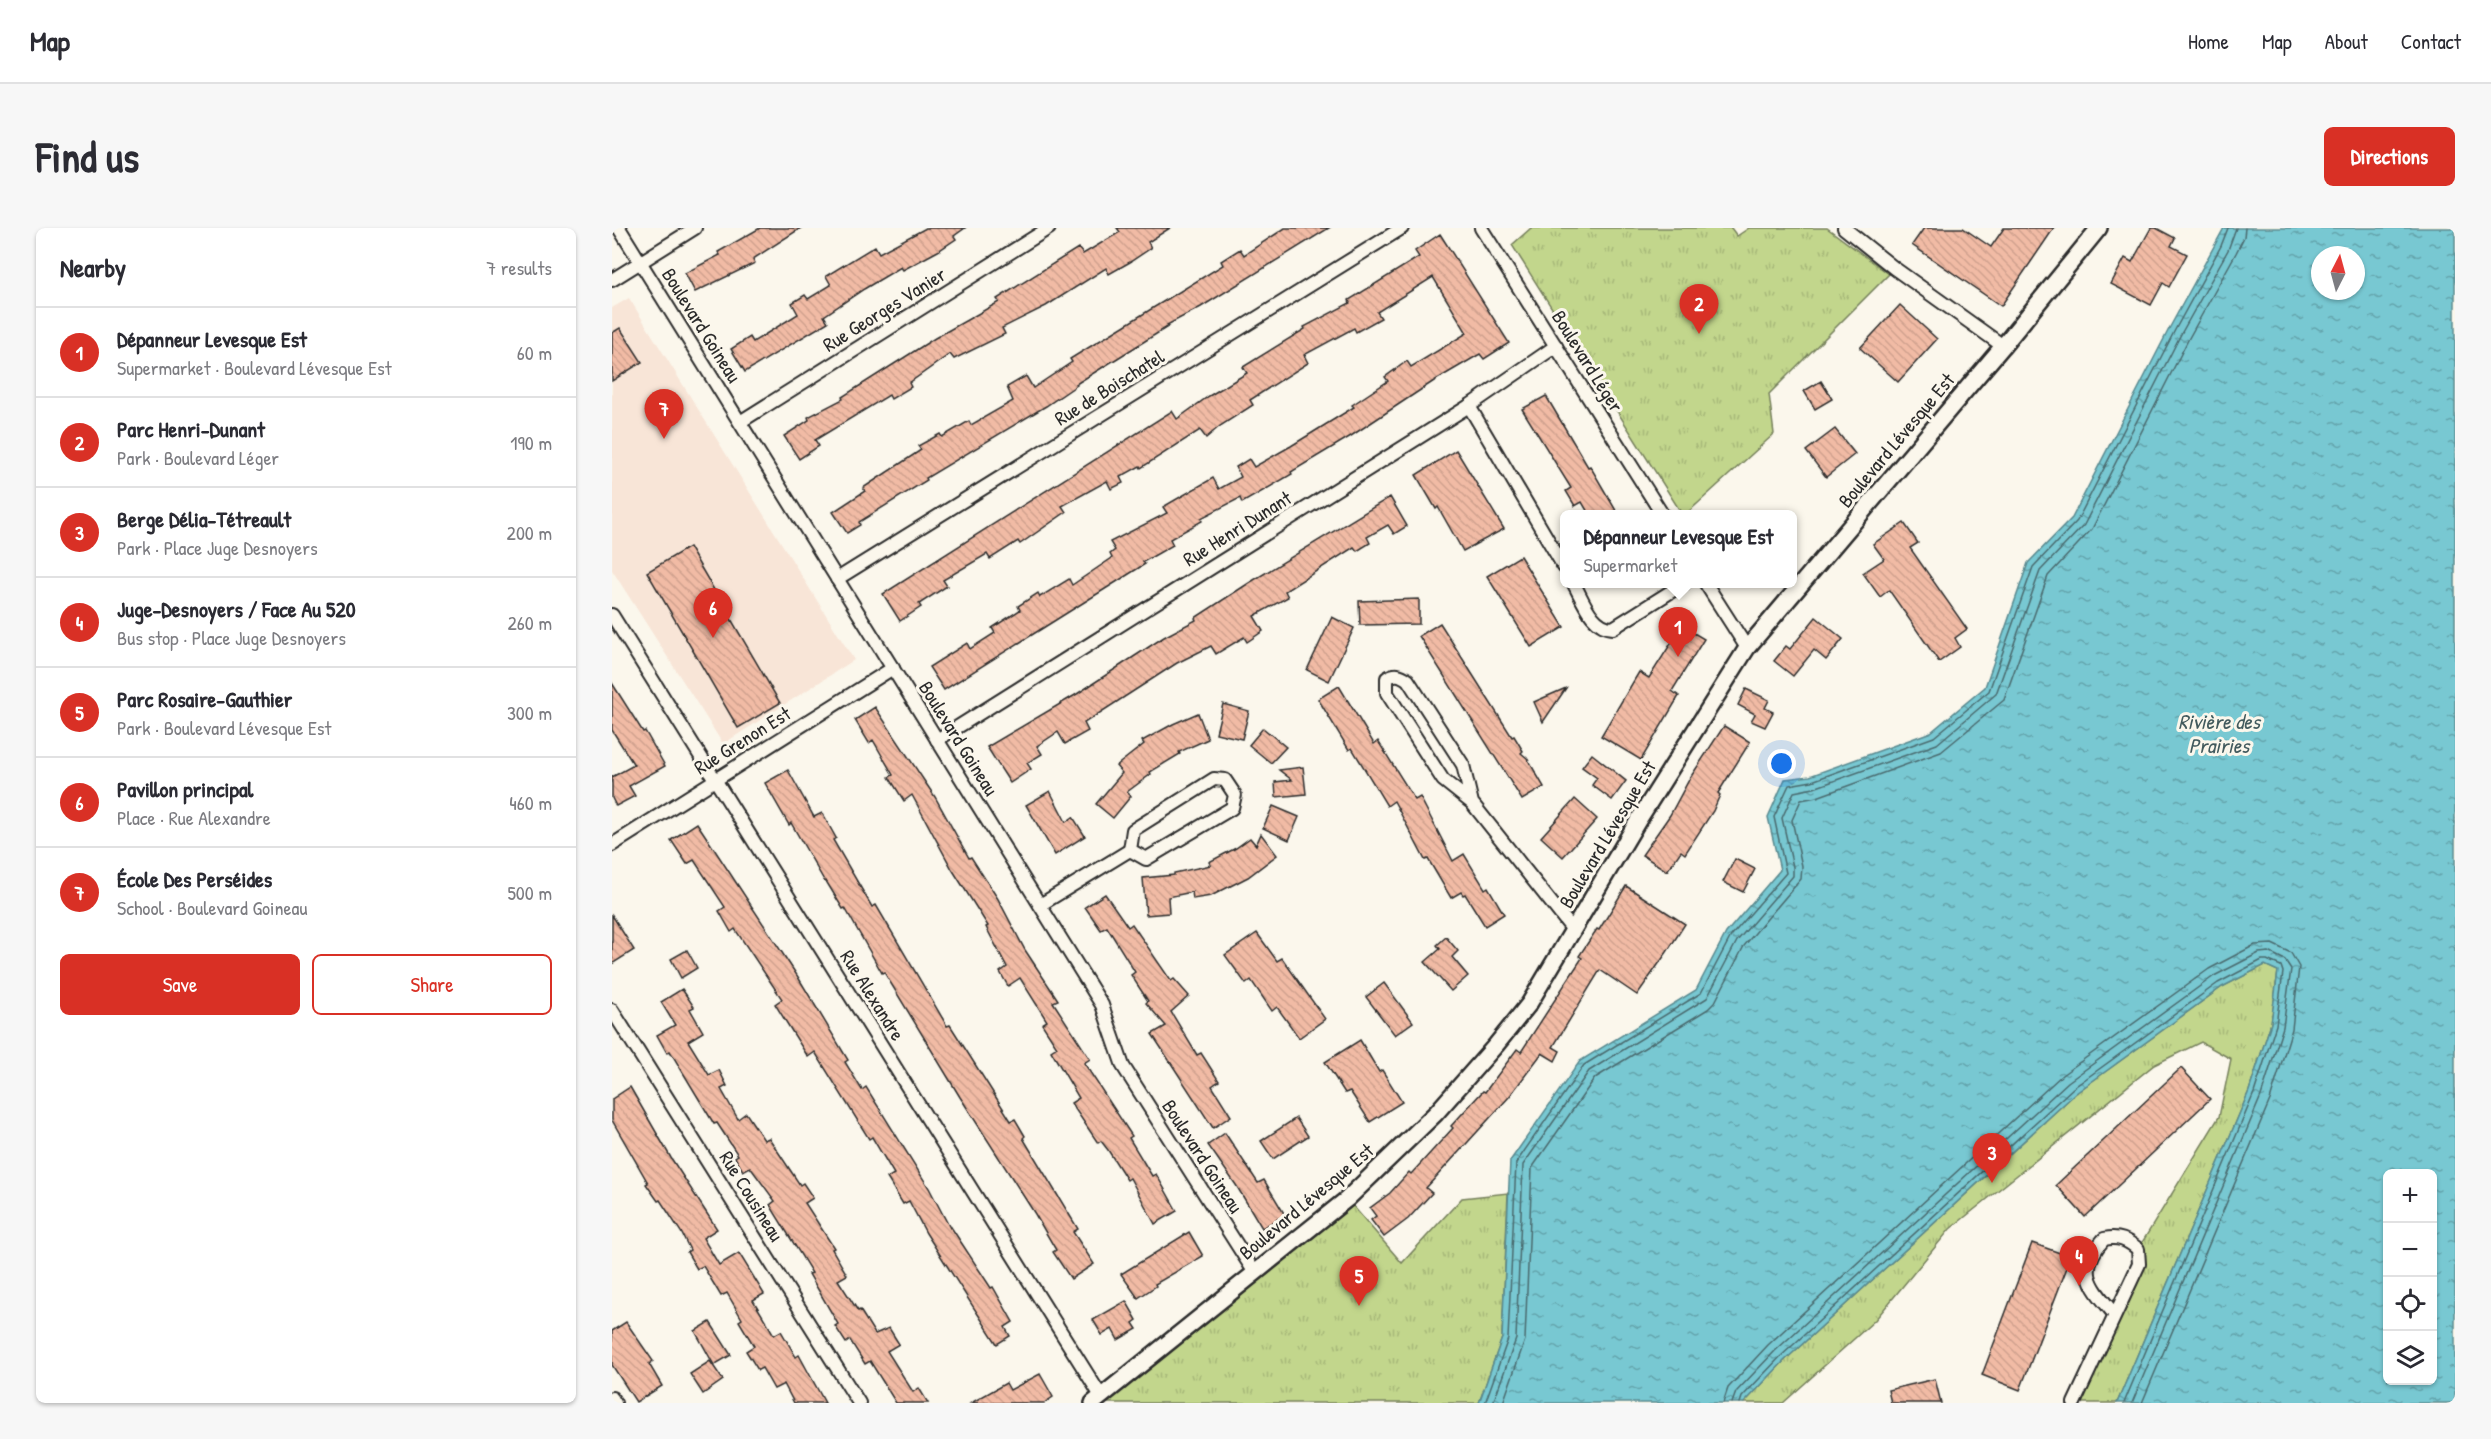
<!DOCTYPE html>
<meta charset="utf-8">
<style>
:root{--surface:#fff;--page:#f7f7f7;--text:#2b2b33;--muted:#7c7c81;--line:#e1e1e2;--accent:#d93025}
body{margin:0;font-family:"Patrick Hand",sans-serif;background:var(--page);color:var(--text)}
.controls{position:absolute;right:18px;bottom:18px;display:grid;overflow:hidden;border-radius:9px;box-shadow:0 2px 4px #0004}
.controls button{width:54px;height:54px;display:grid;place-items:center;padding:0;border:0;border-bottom:2px solid var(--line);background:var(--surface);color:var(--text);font:30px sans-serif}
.compass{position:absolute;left:1699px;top:18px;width:54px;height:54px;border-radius:50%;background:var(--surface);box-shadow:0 2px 4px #0004;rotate:6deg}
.you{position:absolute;left:1170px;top:536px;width:21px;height:21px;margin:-15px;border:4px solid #fff;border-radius:50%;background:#1a73e8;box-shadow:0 0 0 9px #1a73e833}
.badge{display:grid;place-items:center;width:39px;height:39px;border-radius:50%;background:var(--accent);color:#fff;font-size:20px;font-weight:700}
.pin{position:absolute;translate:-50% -50px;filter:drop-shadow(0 2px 3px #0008)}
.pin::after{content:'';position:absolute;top:32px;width:21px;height:18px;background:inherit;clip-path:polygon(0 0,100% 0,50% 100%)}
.popup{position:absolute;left:948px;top:282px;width:237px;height:78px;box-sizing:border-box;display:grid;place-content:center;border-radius:9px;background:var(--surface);filter:drop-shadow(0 2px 4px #0005);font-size:20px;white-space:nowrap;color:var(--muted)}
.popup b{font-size:22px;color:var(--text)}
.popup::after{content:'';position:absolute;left:50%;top:100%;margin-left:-12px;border:12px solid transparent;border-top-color:var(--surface)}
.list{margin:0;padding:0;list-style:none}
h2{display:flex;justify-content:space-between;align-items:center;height:78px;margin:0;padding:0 24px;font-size:26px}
h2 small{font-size:20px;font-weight:400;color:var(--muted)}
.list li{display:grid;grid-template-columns:39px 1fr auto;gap:18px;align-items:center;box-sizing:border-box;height:90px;padding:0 24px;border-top:2px solid var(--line)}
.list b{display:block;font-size:22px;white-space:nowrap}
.list p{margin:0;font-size:20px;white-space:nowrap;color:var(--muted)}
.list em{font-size:20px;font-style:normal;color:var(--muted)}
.actions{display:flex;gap:12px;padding:18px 24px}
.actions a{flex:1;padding:14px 0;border:2px solid var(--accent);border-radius:9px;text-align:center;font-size:21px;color:var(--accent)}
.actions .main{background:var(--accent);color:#fff}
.icon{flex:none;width:33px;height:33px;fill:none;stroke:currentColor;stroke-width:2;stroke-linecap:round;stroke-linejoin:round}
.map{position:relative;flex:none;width:1843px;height:1175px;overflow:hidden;border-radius:9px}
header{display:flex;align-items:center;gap:36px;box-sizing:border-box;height:84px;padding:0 30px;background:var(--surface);border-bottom:2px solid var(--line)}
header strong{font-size:28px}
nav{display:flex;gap:33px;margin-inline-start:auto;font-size:21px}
.intro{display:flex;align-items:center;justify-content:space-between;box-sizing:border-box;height:144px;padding:0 36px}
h1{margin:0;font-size:42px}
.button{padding:15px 27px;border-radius:9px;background:var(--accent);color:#fff;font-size:21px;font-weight:700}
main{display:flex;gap:36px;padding:0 36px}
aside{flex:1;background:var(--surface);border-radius:9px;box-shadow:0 2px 4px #0004}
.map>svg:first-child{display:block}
.built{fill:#f8e5d7}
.grass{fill:url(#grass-tufts);stroke:#76805c;stroke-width:1.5}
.water{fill:url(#water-ripples);stroke:#59898f;stroke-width:1.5;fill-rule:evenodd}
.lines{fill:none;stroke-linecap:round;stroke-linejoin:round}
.shore{stroke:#4a6a6e;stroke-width:1.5}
.building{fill:url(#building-back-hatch);stroke:#2b2b2b;stroke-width:1.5}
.minor-casing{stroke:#2b2b2b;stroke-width:16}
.tertiary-casing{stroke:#2b2b2b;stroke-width:20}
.minor{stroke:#fbf7ec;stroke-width:12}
.tertiary{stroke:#fbf7ec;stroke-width:15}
.labels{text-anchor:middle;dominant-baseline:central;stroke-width:6;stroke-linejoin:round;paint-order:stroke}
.street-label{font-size:20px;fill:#2b2b2b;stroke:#fbf7ec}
.water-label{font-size:21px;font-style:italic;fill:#425a5d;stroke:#fbf7ec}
</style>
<header>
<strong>Map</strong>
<nav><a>Home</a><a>Map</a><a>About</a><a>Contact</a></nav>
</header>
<div class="intro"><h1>Find us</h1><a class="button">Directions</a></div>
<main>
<aside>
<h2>Nearby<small>7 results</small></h2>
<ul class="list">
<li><span class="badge">1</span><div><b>Dépanneur Levesque Est</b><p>Supermarket · Boulevard Lévesque Est</p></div><em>60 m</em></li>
<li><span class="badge">2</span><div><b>Parc Henri-Dunant</b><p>Park · Boulevard Léger</p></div><em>190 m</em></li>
<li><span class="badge">3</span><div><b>Berge Délia-Tétreault</b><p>Park · Place Juge Desnoyers</p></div><em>200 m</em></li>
<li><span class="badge">4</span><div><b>Juge-Desnoyers / Face Au 520</b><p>Bus stop · Place Juge Desnoyers</p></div><em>260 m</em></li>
<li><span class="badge">5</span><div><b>Parc Rosaire-Gauthier</b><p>Park · Boulevard Lévesque Est</p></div><em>300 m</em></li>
<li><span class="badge">6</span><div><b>Pavillon principal</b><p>Place · Rue Alexandre</p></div><em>460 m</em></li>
<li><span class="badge">7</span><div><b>École Des Perséides</b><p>School · Boulevard Goineau</p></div><em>500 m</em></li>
</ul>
<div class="actions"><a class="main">Save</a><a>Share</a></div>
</aside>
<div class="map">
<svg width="1843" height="1175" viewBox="0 0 1843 1175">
<defs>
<pattern id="grass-tufts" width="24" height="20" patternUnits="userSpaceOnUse" patternTransform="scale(1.5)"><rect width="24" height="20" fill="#c2d68c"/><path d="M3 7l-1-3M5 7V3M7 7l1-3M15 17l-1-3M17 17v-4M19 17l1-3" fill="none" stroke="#a7b879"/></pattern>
<pattern id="water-ripples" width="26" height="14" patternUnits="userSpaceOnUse" patternTransform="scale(1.5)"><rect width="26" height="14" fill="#78c8d2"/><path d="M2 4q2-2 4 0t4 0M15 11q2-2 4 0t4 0" fill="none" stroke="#63a3ab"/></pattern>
<pattern id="building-back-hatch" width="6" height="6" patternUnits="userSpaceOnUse" patternTransform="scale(1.5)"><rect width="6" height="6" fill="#f1bba5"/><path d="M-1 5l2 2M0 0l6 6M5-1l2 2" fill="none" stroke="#cfa18e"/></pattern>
</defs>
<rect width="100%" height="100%" fill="#fbf7ec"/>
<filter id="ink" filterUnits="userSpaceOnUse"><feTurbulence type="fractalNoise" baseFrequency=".0167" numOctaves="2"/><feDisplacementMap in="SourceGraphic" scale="12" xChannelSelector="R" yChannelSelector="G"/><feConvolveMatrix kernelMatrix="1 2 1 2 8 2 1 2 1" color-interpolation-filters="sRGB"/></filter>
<g filter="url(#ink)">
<path class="built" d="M17,70L242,432L111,516L0,342V80Z"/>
<g class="grass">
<path d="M919,0H1119L1125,8L1137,0H1215L1277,46L1157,166L1162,206L1074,286H1070L900,17Z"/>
<path d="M1653,737L1666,743L1659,795L1637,863L1505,1175H1462L1477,1145L1526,1021L1607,889L1619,831L1589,814L1542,837L1338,1001L1263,1092L1171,1175H1132L1172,1133L1464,865L1610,759Z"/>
<path d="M896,965L890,1110L867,1175H480L735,971L790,1035L850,970Z"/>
</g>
<path class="water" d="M1612,0H1843V1175H1505L1637,863L1659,795L1666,743L1653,737L1610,759L1464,865L1172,1133L1132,1175H867L890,1110L898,933L968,833L1084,762L1114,705L1168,642L1156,589L1173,551L1198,548L1319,504L1373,459L1416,335L1460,290L1558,99ZM1708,27H1744V63H1708ZM1776,946H1820V1152H1776Z"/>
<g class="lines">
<g class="shore">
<path d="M873,1175L896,1111L904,935L972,837L1089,765L1119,708L1174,645L1162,589L1177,557L1200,553L1322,509L1377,463L1421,339L1465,293L1563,102L1609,18L1616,0"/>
<path d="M881,1175L904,1111L911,937L977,843L1095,770L1125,713L1181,648V639L1170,590L1182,564L1202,560L1325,516L1384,466L1428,343L1472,297L1569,106L1616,22L1624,0"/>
<path d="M891,1175L913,1112L920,940L983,850L1096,781L1103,774L1132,718L1189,651L1190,638L1180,592L1189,572L1205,569L1329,524L1392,472L1436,348L1480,301L1577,110L1624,25L1632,9L1633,0"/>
<path d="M1111,1175L1116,1160L1156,1117L1450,847L1597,741L1643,717L1660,716L1679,725L1687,739L1680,801L1658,872L1530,1175"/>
<path d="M1120,1175L1124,1164L1163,1123L1456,854L1602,748L1647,725L1657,724L1673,732L1679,741L1671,799L1649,868L1520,1175"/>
<path d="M1128,1175L1130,1169L1168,1129L1461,860L1606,755L1650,732H1655L1669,738L1671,744L1664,797L1642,865L1512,1175"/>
</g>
</g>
<g class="building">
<path d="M148,0H189L141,31L143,35L83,64L73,45L108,27L106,24Z"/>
<path d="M314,0H353L342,8L344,11L326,23L291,42L289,39L252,61L212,88L216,94L133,144L119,121L138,109L141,114L186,86L180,75L193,67L196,71L219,57L214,48L263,18L267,25Z"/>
<path d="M505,0H558L536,14L539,20L518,34L497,46L494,40L434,78L390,100L393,106L342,131L338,126L297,155L299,159L279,171L277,167L203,212L207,218L187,231L172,208L197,192L196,189L231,171L230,169L323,110L387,74L385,71L466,20L471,26L508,4Z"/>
<path d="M673,0H717L589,79L555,97L557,98L464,156L465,157L434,178L314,250L315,252L247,294L248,297L235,305L221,284L253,263L251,260L309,222L306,218L328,206L330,209L357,193L359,197L401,173L395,159L414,148L421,160L460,134L458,131L484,115L611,37L609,33L628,21L632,27Z"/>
<path d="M1312,0H1351L1379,19L1392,0H1442L1389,78L1300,17Z"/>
<path d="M1539,0H1544L1563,10L1559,18L1575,26L1557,59L1551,55L1539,77L1499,56L1513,30L1520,34Z"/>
<path d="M828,6L897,115L872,131L868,126L822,153L739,208L679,244L680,246L630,275L628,270L589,290L590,293L558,311L561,317L531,334L533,336L332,462L317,439L355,415L358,421L383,405L380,400L408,382L406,378L426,365L428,369L457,351L460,357L500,330L498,326L503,322L498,314L555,285L551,279L601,250L607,261L629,249L624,239L637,231L642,239L679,218L742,179L740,177L776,153L773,149L795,133L799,139L855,105L821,49L765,84L769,90L744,104L742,100L692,127L696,135L638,172L641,177L608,198L594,210L588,202L529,240L528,238L508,249L511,255L499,261L495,253L450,278L454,284L408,316L406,313L378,331L375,326L331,352L335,358L307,376L309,379L288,393L271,366L560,183L565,191L597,168L635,145L631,139L693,101L692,99L738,75L737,72L807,29L803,23Z"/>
<path d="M1288,77L1325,111L1286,154L1248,120Z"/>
<path d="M8,100L30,134L0,153V105Z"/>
<path d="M1209,153L1220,171L1203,181L1192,163Z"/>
<path d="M934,168L976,239L978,238L1006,286H977L970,274L963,278L954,263L959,260L910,181Z"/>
<path d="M1223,201L1243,226L1214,249L1194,223Z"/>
<path d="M844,222L892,301L851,323L826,279L824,281L804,247Z"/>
<path d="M778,269L795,298L782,306L776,297L755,309L758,315L745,323L742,319L673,363L676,369L642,388L651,403L635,414L632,409L604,426L599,418L565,435L472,495L476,503L453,516L446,504L425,518L430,526L415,535L419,541L398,555L375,519L465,466L552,409L584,392L583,390L637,355Z"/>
<path d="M1292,295L1306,315L1298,320L1355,401L1343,410L1348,419L1327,434L1277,362L1268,369L1251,345L1272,331L1261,316Z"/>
<path d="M77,319L168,475L126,500L35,344Z"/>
<path d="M908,328L952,399L919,419L875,348Z"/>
<path d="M807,371V396L748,397L747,373Z"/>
<path d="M720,389L742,400L717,453L695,442Z"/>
<path d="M1204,389L1231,411L1214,432L1202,422L1181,448L1162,433L1174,418L1178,421Z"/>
<path d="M828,395L900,509L902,508L911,523L909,525L915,530L932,559L910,572L807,408Z"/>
<path d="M1070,398L1092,411L1060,463L1067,468L1029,532L989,508L1027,444L1037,450Z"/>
<path d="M0,455L31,504L33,503L53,538L17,558L23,568L4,578L0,570V549L22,537L0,502Z"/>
<path d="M727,458L762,516L766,513L803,572L808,569L841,633L852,626L873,661L876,659L892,686L873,698L853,666L851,667L849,664L839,670L816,631L813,632L782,573L775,578L740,520L737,522L706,471Z"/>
<path d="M954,460L931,494L922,474Z"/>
<path d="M1134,461L1157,472L1153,480L1161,484L1153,499L1139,493L1143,486L1126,477Z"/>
<path d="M611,476L637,483L630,511L604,505Z"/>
<path d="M263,479L323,569L357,630L359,629L386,671L413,722L446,772L441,774L478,831L472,835L520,908L517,910L540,948L544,946L565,983L543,996L518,950L515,952L496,922L489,913L486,915L459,875L467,870L439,823L445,819L430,796L435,793L408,750L396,758L388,744L395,739L374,699L376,698L340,641L300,567L292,573L277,549L281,547L261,512L257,515L243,492Z"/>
<path d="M586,485L596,511L567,524L568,526L538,544L539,546L515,564L519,568L501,590L484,576L510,545L504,538L532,516L530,513L561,496Z"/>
<path d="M1112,498L1138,514L1106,565L1108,567L1101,583L1073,626L1069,623L1055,643L1030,627L1058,587L1078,550Z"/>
<path d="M651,500L674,519L659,535L637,517Z"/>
<path d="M980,526L1014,553L1000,572L980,557L985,550L970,539Z"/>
<path d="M691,539L694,566L664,569L663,554L680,552L667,542Z"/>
<path d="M176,542L202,589L210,585L224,610L221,612L260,679L264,677L335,798L338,797L399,893L403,891L413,908L411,910L466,1001L461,1004L482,1036L459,1051L441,1024L444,1022L423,986L348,869L272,744L270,745L233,680L231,681L214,653L213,654L179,595L177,597L153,555Z"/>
<path d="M438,563L454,594L461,589L473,608L443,627L414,577Z"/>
<path d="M963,571L985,591L951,629L929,609Z"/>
<path d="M661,578L687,589L677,612L651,600Z"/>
<path d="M85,595L186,749L236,832L233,834L250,862L254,859L317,960L338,1000L339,999L379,1060L381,1059L401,1094L393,1099L398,1108L385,1116L314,1005L297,973L291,976L275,950L282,946L260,909L257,911L203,824L196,829L181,805L163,776L170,771L123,701L119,704L107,683L113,679L82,632L75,636L59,612Z"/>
<path d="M649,606L665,627L636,649L599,668L581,671L580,664L556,669L557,685L534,687L531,650L562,647V645L599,637L597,634L624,620L638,610L644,617Z"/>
<path d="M1123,631L1143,641L1131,664L1111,654Z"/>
<path d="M1014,658L1073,696L1055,724L1025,767L988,742L941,819L948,823L943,833L930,825L897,869L814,960L820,965L796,991L772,1009L759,992L764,988L758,980L778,965L797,944L799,946L841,900L839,898L871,863L873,864L905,821L909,824L970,730L967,728L985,701L987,702Z"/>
<path d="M493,666L516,699L520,696L559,753L562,751L577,768L559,784L585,827L589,825L607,853L600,858L619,888L601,900L540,806L554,798L534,775L536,773L519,747L523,744L495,699L489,702L473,679Z"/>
<path d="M0,687L22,722L0,736Z"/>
<path d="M645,705L665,733L670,730L713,791L687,810L665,779L660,783L639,752L634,756L613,727Z"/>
<path d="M834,709L846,723L840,729L856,748L839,763L813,734L828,721L825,717Z"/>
<path d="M75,722L85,740L69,750L59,731Z"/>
<path d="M772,755L801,794L783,807L754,769Z"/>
<path d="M70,761L82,779L78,781L91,804L76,813L97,847L107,842L115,858L109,861L126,891L134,885L152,912L157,910L188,957L191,955L201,970L193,975L222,1020L220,1021L235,1047L226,1052L246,1083L248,1082L263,1106L277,1100L287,1116L275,1123L301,1164L307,1160L316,1175H284L258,1133L253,1136L238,1112L234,1115L223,1098L226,1096L197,1046L200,1045L158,977L163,973L138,939L131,943L123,929L126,927L105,895L102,896L58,823L55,825L45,807L63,797L49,774Z"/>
<path d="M748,812L767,844L770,842L790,874L758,894L738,863L733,865L713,834Z"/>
<path d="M1569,840L1598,871L1473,989L1444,957Z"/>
<path d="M18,859L59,930L105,1001L91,1010L107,1037L127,1025L152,1066L141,1072L162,1107L169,1103L184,1129L187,1127L213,1175H182L172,1156L162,1161L150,1140L146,1142L134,1123L142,1118L127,1093L130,1091L115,1065L109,1068L91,1038L85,1041L75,1024L78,1022L69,1004L48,972L46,973L34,956L36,955L0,892V871Z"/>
<path d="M684,890L696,908L661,931L649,913Z"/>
<path d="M613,905L646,955L652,952L673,987L650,1000L624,957L596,917Z"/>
<path d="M577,1004L591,1028L543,1056L544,1058L526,1070L509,1046Z"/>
<path d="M1420,1015L1459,1029L1408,1162L1370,1147Z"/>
<path d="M514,1073L525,1092L521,1095L525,1101L506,1112L500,1101L490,1107L481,1092Z"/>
<path d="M14,1094L41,1133L37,1136L50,1158L24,1174L0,1137V1103Z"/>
<path d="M98,1094L119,1127L102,1137L83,1103Z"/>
<path d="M98,1133L111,1152L91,1166L78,1146Z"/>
<path d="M428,1146L441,1169L432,1175H359L394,1155L398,1162Z"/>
<path d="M1323,1151L1329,1175H1279L1276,1162Z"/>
</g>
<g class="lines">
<g class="minor-casing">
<g id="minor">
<path d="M7,0L490,777L511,838L643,1045"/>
<path d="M869,0L1050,286"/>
<path d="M1232,0L1282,40L1391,118"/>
<path d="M0,52L83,0"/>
<path d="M857,178L952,339"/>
<path d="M128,194L437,0"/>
<path d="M225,351L790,0"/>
<path d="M962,356C971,372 980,400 1001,400L1071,356"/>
<path d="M1094,356L1135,420"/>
<path d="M0,387L489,1168"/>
<path d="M325,512L857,178L944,118"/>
<path d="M602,551L613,552L623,567L620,580L534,631L518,622L521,602Z"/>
<path d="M860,575L851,537L796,452C788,446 783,445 775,450V465L831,552L860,575L961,702"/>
<path d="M0,617L281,440"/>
<path d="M428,677L518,622"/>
<path d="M0,782L247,1175"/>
<path d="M0,1170L3,1175"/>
<path d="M1462,1175L1527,1036L1526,1021C1515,1012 1507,1008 1492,1011C1463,1044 1480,1059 1503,1087"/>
</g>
</g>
<g class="tertiary-casing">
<path id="tertiary" d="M481,1175L735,971L824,885L884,817L917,776L1027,591L1135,420L1391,118L1487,0"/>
</g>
<use href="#minor" class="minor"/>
<use href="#tertiary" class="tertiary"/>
</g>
</g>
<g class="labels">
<g class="street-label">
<text transform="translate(272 81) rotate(-32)">Rue Georges Vanier</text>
<text transform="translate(90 97) rotate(58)">Boulevard Goineau</text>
<text transform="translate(976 133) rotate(58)">Boulevard Léger</text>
<text transform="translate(497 159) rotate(-32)">Rue de Boischatel</text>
<text transform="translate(1284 212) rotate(-50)">Boulevard Lévesque Est</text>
<text transform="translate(625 300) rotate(-32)">Rue Henri Dunant</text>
<text transform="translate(347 510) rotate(58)">Boulevard Goineau</text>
<text transform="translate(130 512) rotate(-32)">Rue Grenon Est</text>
<text transform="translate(995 606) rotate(-59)">Boulevard Lévesque Est</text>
<text transform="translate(261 767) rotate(58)">Rue Alexandre</text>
<text transform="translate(591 928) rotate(57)">Boulevard Goineau</text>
<text transform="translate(140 968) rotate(58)">Rue Cousineau</text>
<text transform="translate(694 973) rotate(-40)">Boulevard Lévesque Est</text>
</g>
<g class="water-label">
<text x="1607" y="493">Rivière des<tspan x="1607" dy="24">Prairies</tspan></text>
</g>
</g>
</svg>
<div class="controls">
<button>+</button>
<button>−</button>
<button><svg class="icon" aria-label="locate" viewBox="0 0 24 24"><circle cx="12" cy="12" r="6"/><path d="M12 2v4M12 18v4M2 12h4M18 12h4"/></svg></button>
<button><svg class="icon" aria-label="layers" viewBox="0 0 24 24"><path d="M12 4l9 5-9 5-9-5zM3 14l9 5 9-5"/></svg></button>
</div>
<svg class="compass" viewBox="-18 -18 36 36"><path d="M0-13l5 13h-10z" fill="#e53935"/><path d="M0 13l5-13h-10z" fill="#7c7c81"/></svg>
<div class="you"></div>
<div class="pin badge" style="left:1066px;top:429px">1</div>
<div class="popup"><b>Dépanneur Levesque Est</b>Supermarket</div>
<div class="pin badge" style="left:1087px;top:106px">2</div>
<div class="pin badge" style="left:1380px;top:955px">3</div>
<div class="pin badge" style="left:1467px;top:1058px">4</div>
<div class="pin badge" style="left:747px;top:1078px">5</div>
<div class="pin badge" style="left:101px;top:410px">6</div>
<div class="pin badge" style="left:52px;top:211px">7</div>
</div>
</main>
